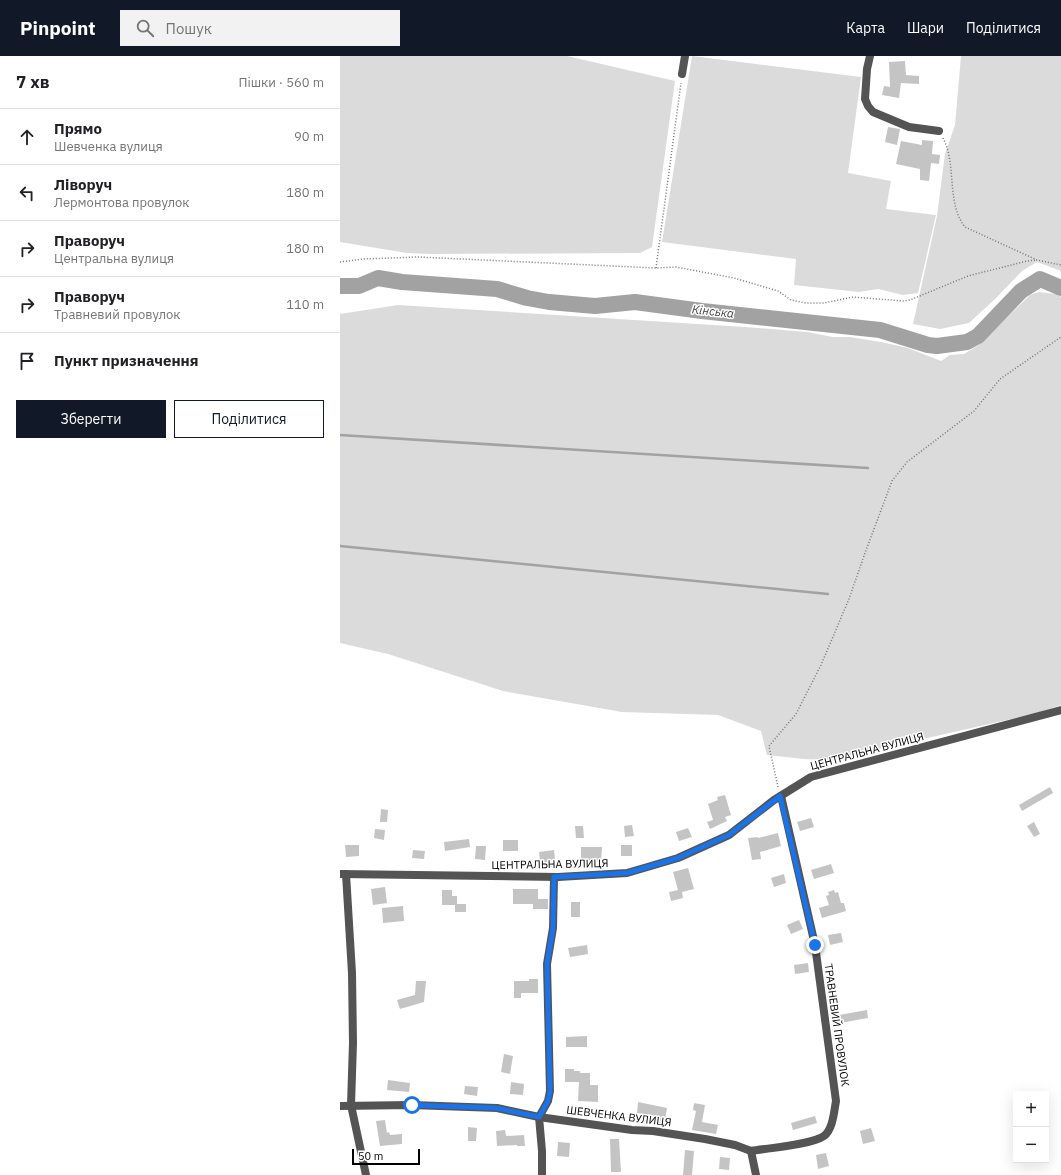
<!DOCTYPE html>
<html lang="uk">
<meta charset="utf-8">
<style>
:root{--surface:#fff;--page:#f2f2f2;--text:#202124;--muted:#757577;--line:#e0e0e0;--accent:#111827}
body{margin:0;font-family:"IBM Plex Sans",sans-serif;background:var(--page);color:var(--text)}
.controls{position:absolute;right:12px;bottom:12px;display:grid;overflow:hidden;border-radius:0px;box-shadow:0 4px 16px #0002}
.controls button{width:36px;height:36px;display:grid;place-items:center;padding:0;border:0;border-bottom:1px solid var(--line);background:var(--surface);color:var(--text);font:20px sans-serif}
.scale{position:absolute;left:12px;bottom:10px;width:68px;box-sizing:border-box;padding-left:4px;border:2px solid #000;border-top:0;font-size:11px;line-height:14px;white-space:nowrap;color:#000;-webkit-text-stroke:3px #fff;paint-order:stroke}
.stop{position:absolute;width:12px;height:12px;margin:-9px;border:3px solid #1a73e8;border-radius:50%;background:#fff}
.stop.end{background:#1a73e8;border-color:#fff;box-shadow:0 1px 4px #0008}
.list{margin:0;padding:0;list-style:none}
h2{display:flex;justify-content:space-between;align-items:center;height:52px;margin:0;padding:0 16px;font-size:17px}
h2 small{font-size:13px;font-weight:400;color:var(--muted)}
.list li{display:grid;grid-template-columns:26px 1fr auto;gap:12px;align-items:center;box-sizing:border-box;height:56px;padding:0 16px;border-top:1px solid var(--line)}
.list b{display:block;font-size:15px;white-space:nowrap}
.list p{margin:0;font-size:13px;white-space:nowrap;color:var(--muted)}
.list em{font-size:13px;font-style:normal;color:var(--muted)}
.actions{display:flex;gap:8px;padding:12px 16px}
.actions a{flex:1;padding:9px 0;border:1px solid var(--accent);border-radius:0px;text-align:center;font-size:14px;color:var(--accent)}
.actions .main{background:var(--accent);color:#fff}
.icon{flex:none;width:22px;height:22px;fill:none;stroke:currentColor;stroke-width:2;stroke-linecap:round;stroke-linejoin:round}
.map{position:relative;flex:none;width:721px;height:1119px;overflow:hidden}
header{display:flex;align-items:center;gap:24px;box-sizing:border-box;height:56px;padding:0 20px;background:var(--accent);color:#fff}
header strong{font-size:19px}
nav{display:flex;gap:22px;margin-inline-start:auto;font-size:14px}
.search{width:280px;height:36px;background:var(--page);display:flex;align-items:center;gap:10px;box-sizing:border-box;padding:0 14px;border-radius:0px;color:var(--muted);font-size:15px}
main{display:flex}
aside{flex:1;background:var(--surface)}
.map>svg:first-child{display:block}
.green{fill:#dbdbdb}
.lines{fill:none;stroke-linecap:round;stroke-linejoin:round}
.stream{stroke:#a2a2a2;stroke-width:2.5}
.river{stroke:#a2a2a2;stroke-width:16}
.building{fill:#c4c4c4}
.path{stroke:#767676;stroke-width:1.5;stroke-dasharray:1 2;stroke-linecap:butt}
.street{stroke:#545454;stroke-width:8}
.route{stroke:#1a73e8;stroke-width:5}
.labels{text-anchor:middle;dominant-baseline:central;stroke-width:3;stroke-linejoin:round;paint-order:stroke}
.street-label{font-size:11px;fill:#000;stroke:#fff}
.water-label{font-size:12px;font-style:italic;fill:#434343;stroke:#fff}
</style>
<header>
<strong>Pinpoint</strong>
<div class="search"><svg class="icon" aria-label="search" viewBox="0 0 24 24"><circle cx="10" cy="10" r="6"/><path d="M15 15l6 6"/></svg>Пошук</div>
<nav><a>Карта</a><a>Шари</a><a>Поділитися</a></nav>
</header>
<main>
<aside>
<h2>7 хв<small>Пішки · 560 m</small></h2>
<ul class="list">
<li><svg class="icon" aria-label="ahead" viewBox="0 0 24 24"><path d="M12 20V5M6 11l6-6 6 6"/></svg><div><b>Прямо</b><p>Шевченка вулиця</p></div><em>90 m</em></li>
<li><svg class="icon" aria-label="left" viewBox="0 0 24 24"><path d="M17 20v-9H6M10 6l-5 5 5 5"/></svg><div><b>Ліворуч</b><p>Лермонтова провулок</p></div><em>180 m</em></li>
<li><svg class="icon" aria-label="right" viewBox="0 0 24 24"><path d="M7 20v-9h11M14 6l5 5-5 5"/></svg><div><b>Праворуч</b><p>Центральна вулиця</p></div><em>180 m</em></li>
<li><svg class="icon" aria-label="right" viewBox="0 0 24 24"><path d="M7 20v-9h11M14 6l5 5-5 5"/></svg><div><b>Праворуч</b><p>Травневий провулок</p></div><em>110 m</em></li>
<li><svg class="icon" aria-label="arrive" viewBox="0 0 24 24"><path d="M6 21V4h12l-3 4 3 4H6"/></svg><div><b>Пункт призначення</b></div></li>
</ul>
<div class="actions"><a class="main">Зберегти</a><a>Поділитися</a></div>
</aside>
<div class="map">
<svg width="721" height="1119" viewBox="0 0 721 1119">
<rect width="100%" height="100%" fill="#fff"/>
<g class="green">
<path d="M0,0H227L335,25L312,191L300,197L91,198L67,197L0,186Z"/>
<path d="M352,0L521,21L508,117L551,125L546,153L596,159L578,237L563,239L538,233L519,236L454,229L456,203L322,186Z"/>
<path d="M621,0H721V215L697,206L682,215L656,242L629,267L600,273L573,268L597,160L605,98L615,69Z"/>
<path d="M699,236L716,238L721,241V649L694,658L490,704L464,703L427,699L421,675L378,659L282,656L163,635L48,598L0,587V258L58,249L405,271L467,276L493,281H510L541,286L568,292L601,305L610,299L624,298L639,289L690,239Z"/>
</g>
<g class="lines">
<g class="stream">
<path d="M0,379L528,412"/>
<path d="M0,490L488,538"/>
</g>
<path class="river" d="M0,230H19L38,222L62,226L157,233L187,242L209,246L255,250L295,246L362,255L540,274L588,289L597,290L627,286L638,280L681,235L700,223L721,232"/>
</g>
<g class="building">
<path d="M565,5L566,19L579,20V28L561,27L559,42L542,39L544,30L550,31L549,6Z"/>
<path d="M548,71L560,73L557,89L545,86Z"/>
<path d="M582,84L593,85L592,98L600,99L599,108L591,107L589,125L580,124V113L556,108L561,85L582,89Z"/>
<path d="M710,731L713,737L682,755L679,749Z"/>
<path d="M385,739L391,759L385,761L387,765L370,773L367,766L373,764L368,748L378,744L377,741Z"/>
<path d="M41,753L48,754L47,766H40Z"/>
<path d="M471,762L474,771L460,775L457,766Z"/>
<path d="M694,766L700,778L694,781L687,770Z"/>
<path d="M292,769L294,780L285,781L284,770Z"/>
<path d="M235,770H243L244,782H236Z"/>
<path d="M348,772L352,781L339,785L336,776Z"/>
<path d="M35,773L45,774L44,784L34,782Z"/>
<path d="M438,777L441,790L420,796L421,803L412,804L408,782L418,781V782Z"/>
<path d="M129,783L130,791L105,795L104,786Z"/>
<rect x="163" y="784" width="15" height="11"/>
<path d="M5,789H19V800L6,801Z"/>
<rect x="281" y="789" width="11" height="11"/>
<path d="M136,790H146L145,804L135,803Z"/>
<path d="M241,791H262L261,806H241Z"/>
<path d="M73,794L85,795L84,803L72,802Z"/>
<path d="M214,794L215,803L211,804L212,811L201,812L199,796Z"/>
<path d="M491,808L494,817L474,823L471,814Z"/>
<path d="M348,812L354,833L342,836L343,842L331,845L329,836L338,834L333,816Z"/>
<path d="M444,818L446,827L434,831L431,822Z"/>
<path d="M45,831L47,847L33,849L31,833Z"/>
<path d="M173,833H198V843H208V853H193V848H173Z"/>
<path d="M102,834H112V840H117V848H126V856H115V849H102Z"/>
<path d="M494,834L495,837L498,836L501,847H504L506,855L482,862L479,852L489,849L486,840L489,839L488,836Z"/>
<rect x="231" y="846" width="9" height="15"/>
<path d="M63,850L64,865L43,867L42,852Z"/>
<path d="M459,864L463,873L451,878L447,869Z"/>
<path d="M501,877L503,886L490,889L488,879Z"/>
<path d="M247,889L248,898L230,901L228,892Z"/>
<path d="M468,907L469,916L455,918L454,909Z"/>
<path d="M189,923H198V937H181V942H174V925H189Z"/>
<path d="M76,925H86L84,946L60,953L57,944L75,939Z"/>
<path d="M527,954L528,962L500,967L499,959Z"/>
<path d="M247,980V991H226V981Z"/>
<path d="M164,998L173,1000L170,1018L161,1016Z"/>
<path d="M225,1013H234V1015H240V1017H250V1029H258V1046L238,1045L239,1026H225Z"/>
<path d="M48,1024L70,1027L69,1036L47,1034Z"/>
<path d="M171,1026L184,1028L183,1039L170,1038Z"/>
<path d="M125,1030L138,1031L137,1040L124,1038Z"/>
<path d="M298,1046L327,1052L324,1070L317,1069L318,1060L297,1057Z"/>
<path d="M354,1047L365,1049L362,1066L378,1069L376,1078L352,1074L356,1055L353,1054Z"/>
<path d="M475,1060L477,1067L453,1074L451,1067Z"/>
<path d="M45,1064L47,1077L49,1076L50,1079L62,1078V1088L40,1090L36,1065Z"/>
<path d="M128,1071L137,1072L136,1085H128Z"/>
<path d="M531,1072L535,1085L523,1088L520,1075Z"/>
<path d="M165,1074L166,1080L184,1079L185,1090H177V1089L157,1090L156,1075Z"/>
<path d="M270,1083H279L281,1116H271Z"/>
<path d="M218,1086L230,1087L229,1101L217,1100Z"/>
<path d="M345,1094L354,1095L352,1119H343Z"/>
<path d="M486,1097L489,1110L478,1113L476,1099Z"/>
<path d="M380,1101L390,1102L389,1114L379,1113Z"/>
</g>
<g class="lines">
<g class="path">
<path d="M603,82C617,108 606,147 625,171L697,204L721,209"/>
<path d="M0,206L23,203L78,201L316,212L336,211L394,222L438,235L451,244L466,247H484L513,241L563,245L570,244L628,220L687,205L697,204"/>
<path d="M316,212L341,27"/>
<path d="M438,731L429,690L456,658L481,609L509,543L525,497L552,425L567,406L634,355L660,323L721,281"/>
</g>
<g class="street">
<path d="M530,0L527,13L525,43L528,50L533,56L569,71L599,75"/>
<path d="M342,18L345,0"/>
<path d="M0,818L218,821L287,817L338,802L389,779L434,744L471,721L721,654"/>
<path d="M6,818L12,917L13,987L11,1049L26,1119"/>
<path d="M0,1050L71,1049L157,1052L199,1061L292,1074L313,1075L365,1083L395,1089L411,1095"/>
<path d="M202,1119V1095L199,1061L208,1045L210,1035L207,908L213,872L214,821"/>
<path d="M416,1119L411,1095C428,1092 471,1089 484,1080C493,1073 494,1056 496,1045L475,889L441,740"/>
</g>
</g>
<g class="lines">
<path class="route" d="M72,1049L156,1052L199,1061L208,1045L210,1035L207,908L213,872L214,821L287,817L338,802L389,779L440,740L475,889"/>
</g>
<g class="labels">
<g class="street-label">
<text transform="translate(527 695) rotate(-15)">ЦЕНТРАЛЬНА ВУЛИЦЯ</text>
<text transform="translate(210 808) rotate(-1)">ЦЕНТРАЛЬНА ВУЛИЦЯ</text>
<text transform="translate(497 969) rotate(82)">ТРАВНЕВИЙ ПРОВУЛОК</text>
<text transform="translate(279 1060) rotate(7)">ШЕВЧЕНКА ВУЛИЦЯ</text>
</g>
<g class="water-label">
<text transform="translate(373 255) rotate(6)">Кінська</text>
</g>
</g>
</svg>
<div class="controls">
<button>+</button>
<button>−</button>
</div>
<div class="scale">50 m</div>
<div class="stop" style="left:72px;top:1049px"></div>
<div class="stop end" style="left:475px;top:889px"></div>
</div>
</main>
